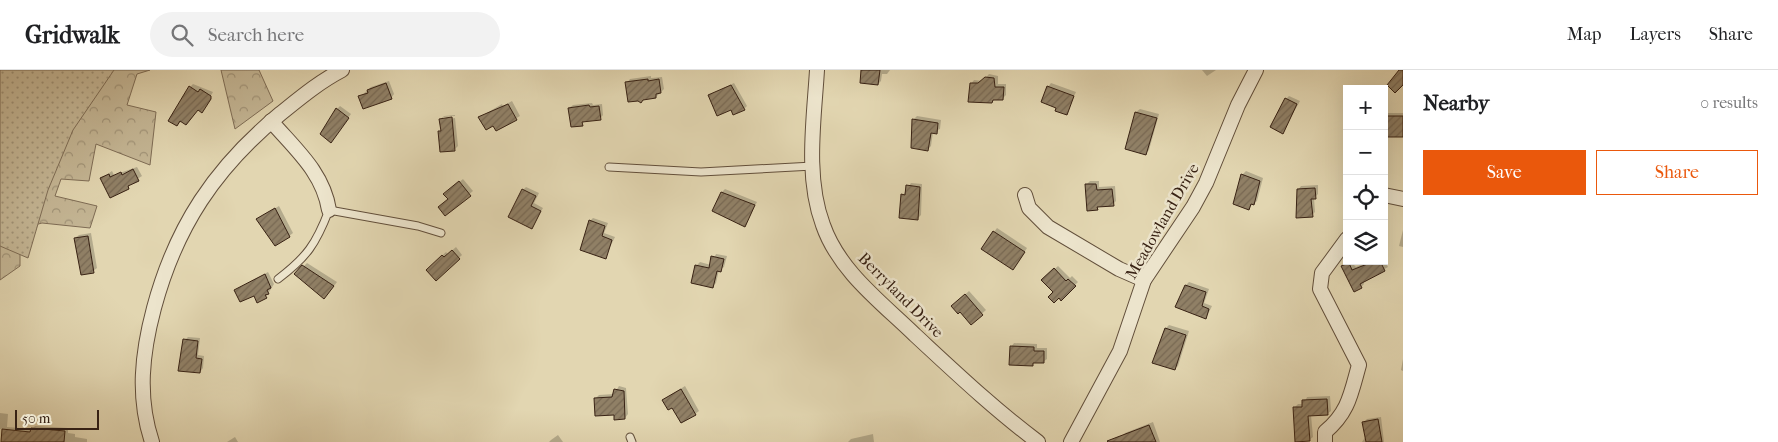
<!DOCTYPE html>
<meta charset="utf-8">
<style>
:root{--surface:#fff;--page:#f2f2f2;--text:#202124;--muted:#757577;--line:#e0e0e0;--accent:#ea580c}
body{margin:0;font-family:"IM FELL French Canon",serif;background:var(--page);color:var(--text)}
.controls{position:absolute;right:15px;top:15px;display:grid;overflow:hidden;border-radius:0px;box-shadow:0 5px 20px #0002}
.controls button{width:45px;height:45px;display:grid;place-items:center;padding:0;border:0;border-bottom:1px solid var(--line);background:var(--surface);color:var(--text);font:25px sans-serif}
.scale{position:absolute;left:15px;bottom:12px;width:84px;box-sizing:border-box;padding-left:5px;border:2px solid #382214;border-top:0;font-size:14px;line-height:18px;white-space:nowrap;color:#382214;-webkit-text-stroke:4px #ece4cc;paint-order:stroke}
.list{margin:0;padding:0;list-style:none}
h2{display:flex;justify-content:space-between;align-items:center;height:65px;margin:0;padding:0 20px;font-size:21px}
h2 small{font-size:16px;font-weight:400;color:var(--muted)}
.actions{display:flex;gap:10px;padding:15px 20px}
.actions a{flex:1;padding:11px 0;border:1px solid var(--accent);border-radius:0px;text-align:center;font-size:18px;color:var(--accent)}
.actions .main{background:var(--accent);color:#fff}
.icon{flex:none;width:28px;height:28px;fill:none;stroke:currentColor;stroke-width:2;stroke-linecap:round;stroke-linejoin:round}
.map{position:relative;flex:none;width:1403px;height:372px;overflow:hidden}
header{display:flex;align-items:center;gap:30px;box-sizing:border-box;height:70px;padding:0 25px;background:var(--surface);border-bottom:1px solid var(--line)}
header strong{font-size:24px}
nav{display:flex;gap:28px;margin-inline-start:auto;font-size:18px}
.search{width:350px;height:45px;background:var(--page);display:flex;align-items:center;gap:12px;box-sizing:border-box;padding:0 18px;border-radius:28px;color:var(--muted);font-size:19px}
main{display:flex}
aside{flex:1;background:var(--surface)}
.map>svg:first-child{display:block}
.forest{fill:url(#forest-crowns);stroke:#7e6c55}
.park{fill:url(#park-dots);stroke:#7e6c55}
.shadow{fill:#0003}
.building{fill:url(#building-hatch);stroke:#382214}
.lines{fill:none;stroke-linecap:round;stroke-linejoin:round}
.lane-casing{stroke:#624f3b;stroke-width:9}
.street-casing{stroke:#624f3b;stroke-width:16}
.lane{stroke:#ece4cc;stroke-width:7}
.street{stroke:#ece4cc;stroke-width:14}
.labels{text-anchor:middle;dominant-baseline:central;stroke-width:5;stroke-linejoin:round;paint-order:stroke}
.street-label{font-size:16px;fill:#382214;stroke:#ece4cc}
</style>
<header>
<strong>Gridwalk</strong>
<div class="search"><svg class="icon" aria-label="search" viewBox="0 0 24 24"><circle cx="10" cy="10" r="6"/><path d="M15 15l6 6"/></svg>Search here</div>
<nav><a>Map</a><a>Layers</a><a>Share</a></nav>
</header>
<main>
<div class="map">
<svg width="1403" height="372" viewBox="0 0 1403 372">
<defs>
<pattern id="forest-crowns" width="20" height="18" patternUnits="userSpaceOnUse" patternTransform="scale(1.25)"><rect width="20" height="18" fill="#c5b796"/><path d="M2 6a3 3 0 1 1 6 0M12 15a3 3 0 1 1 6 0" fill="none" stroke="#a19479"/></pattern>
<pattern id="park-dots" width="8" height="8" patternUnits="userSpaceOnUse" patternTransform="scale(1.25)"><rect width="8" height="8" fill="#c5b796"/><path d="M2 2h.1M6 6h.1" fill="none" stroke="#a19479" stroke-width="1.8" stroke-linecap="round"/></pattern>
<pattern id="building-hatch" width="6" height="6" patternUnits="userSpaceOnUse" patternTransform="scale(1.25)"><rect width="6" height="6" fill="#908066"/><path d="M-1 1l2-2M0 6l6-6M5 7l2-2" fill="none" stroke="#776853"/></pattern>
</defs>
<rect width="100%" height="100%" fill="#e2d6b1"/>
<filter id="stains"><feTurbulence type="fractalNoise" baseFrequency=".004" numOctaves="4"/><feColorMatrix values="0 0 0 0 .2 0 0 0 0 .09 0 0 0 0 .02 0 0 0 .5 -.17"/></filter>
<radialGradient id="worn" r=".72"><stop offset=".6" stop-color="#630" stop-opacity="0"/><stop offset="1" stop-color="#630" stop-opacity=".3"/></radialGradient>
<g class="forest">
<path d="M0,0H150L137,4L127,35L156,42L150,95L96,74L89,111L61,109L55,126L97,136L90,158L42,153L20,159V196L0,210Z"/>
<path d="M221,0H259L273,31L235,59Z"/>
</g>
<path class="park" d="M0,0H114L73,60L48,120L28,188L0,176Z"/>
<g class="shadow">
<path d="M863,0H890L887,4H882L881,11L878,14Z"/>
<path d="M1202,0H1216L1207,6Z"/>
<path d="M989,4L998,6V14H1006V25L1002,29L995,28L992,32L971,14L974,10L983,11Z"/>
<path d="M651,6V8L662,7L664,19L656,27L645,29L641,32L627,13L630,9Z"/>
<path d="M389,11L394,24L391,28L360,27L371,17Z"/>
<path d="M734,13L747,36L744,39L709,25Z"/>
<path d="M1051,13L1076,22L1066,44L1058,37L1048,17Z"/>
<path d="M193,14L213,22L202,41L198,39L177,55L190,17Z"/>
<path d="M1289,26L1300,31L1283,62L1286,29Z"/>
<path d="M512,31L520,46L497,60L494,54L480,47L502,34L503,36Z"/>
<path d="M592,33L593,35L602,34L603,45L600,49L586,50L582,54L569,38L573,35Z"/>
<path d="M340,36L351,44L334,68L337,39Z"/>
<path d="M1140,39L1159,44L1149,80L1146,83L1126,78L1136,42Z"/>
<rect x="1384" y="43" width="19" height="23"/>
<path d="M455,45V46L443,47L444,46Z"/>
<path d="M917,46L941,50L940,59L933,62L931,76L928,79L913,50Z"/>
<path d="M443,47V50L455,48L458,76L454,80L439,62L442,59L441,49Z"/>
<path d="M137,97L142,106L131,113L128,118L102,108L112,101L114,105Z"/>
<path d="M1246,101L1263,108L1257,131L1248,138L1242,105Z"/>
<path d="M463,109L473,121L445,144L448,121Z"/>
<path d="M1090,111H1099V117L1115,116L1116,131L1113,134L1100,135L1097,139L1086,115Z"/>
<path d="M911,113L922,114L921,145L917,149L903,125Z"/>
<path d="M1318,115V124L1314,128L1315,142L1312,145L1298,120L1301,116Z"/>
<path d="M526,117L539,123L534,133L543,138L532,157L523,120Z"/>
<path d="M725,119L757,132L745,155L722,122Z"/>
<path d="M279,136L293,163L289,166L258,149Z"/>
<path d="M593,148L608,153L604,163L615,167L605,187L590,151Z"/>
<path d="M997,158L1027,178L1016,195L994,162Z"/>
<path d="M1403,160V177L1399,176Z"/>
<path d="M91,163L97,198L93,201L75,168L79,165Z"/>
<path d="M456,177L462,185L436,209L427,200L446,182L448,184Z"/>
<path d="M716,184L727,186L724,197L719,200L716,213L712,217L696,196L700,192L711,195Z"/>
<path d="M1384,190L1388,197L1363,211L1364,214L1361,217L1343,197L1350,191L1356,197L1371,191Z"/>
<path d="M307,193L337,212L328,224L296,204Z"/>
<path d="M1058,196L1070,208L1072,206L1078,212L1061,229L1043,210Z"/>
<path d="M268,202L274,214L266,227L236,220Z"/>
<path d="M1189,212L1209,219L1204,233L1212,236L1206,248L1186,215Z"/>
<path d="M969,221L986,240L971,253L956,233Z"/>
<path d="M1169,255L1189,261L1178,296L1174,299L1166,258Z"/>
<path d="M188,267L200,268L198,285L204,286L203,298L200,302L185,270Z"/>
<path d="M1014,273L1037,274V278H1047V289L1043,292H1035L1032,295L1011,277Z"/>
<path d="M1403,289V301L1401,300Z"/>
<path d="M619,316L626,318L628,344L625,348L615,344L595,329L599,325L614,324Z"/>
<path d="M685,316L699,341L695,344L663,330Z"/>
<path d="M1330,326L1331,341L1327,344L1311,345L1313,367L1309,370L1295,337L1298,334H1304L1307,327Z"/>
<path d="M0,343L8,344L7,357L32,359L35,356L68,358V363L75,364V367L87,369V372H3L4,359H0Z"/>
<path d="M1381,347L1384,372H1362L1366,366L1363,353L1367,349Z"/>
<path d="M1153,352L1160,372H1124L1122,367L1125,363Z"/>
<path d="M873,364L874,372H848L851,369Z"/>
<path d="M558,365L563,372H549L551,370Z"/>
<path d="M235,367L238,372H227Z"/>
</g>
<g class="building">
<path d="M861,0H880L878,15L860,13Z"/>
<path d="M1399,0H1403V15L1395,23L1387,15Z"/>
<path d="M985,7L994,8L995,17H1004L1003,30H993L992,33L968,32L970,13H978Z"/>
<path d="M648,9V11L659,9L661,23L656,24V28L643,30L641,33L638,31L628,32L625,12Z"/>
<path d="M386,13L392,29L363,39L358,26L368,23L367,20Z"/>
<path d="M731,15L745,40L733,45L731,40L717,46L708,25Z"/>
<path d="M189,16L198,22L200,19L211,26V29L202,43L198,40L186,55L180,51L177,56L168,51Z"/>
<path d="M1047,16L1074,26L1067,45L1055,41L1056,38L1041,32Z"/>
<path d="M1285,28L1297,34L1283,64L1270,57Z"/>
<path d="M508,34L517,50L496,61L493,56L486,60L478,47Z"/>
<path d="M589,35L590,37L599,36L601,50L582,52L583,56L571,57L568,38Z"/>
<path d="M336,38L349,48L331,73L320,64Z"/>
<path d="M1135,42L1157,48L1146,85L1125,79Z"/>
<rect x="1384" y="46" width="19" height="21"/>
<path d="M452,47L455,81L440,82L438,61H441L439,49Z"/>
<path d="M912,49L938,53L937,64L931,63L928,81L911,78Z"/>
<path d="M133,99L139,111L128,116L129,119L110,128L100,108L109,104L110,107L121,102L122,105Z"/>
<path d="M1241,104L1260,111L1254,135L1251,134L1249,140L1233,134Z"/>
<path d="M459,111L471,126L445,146L438,137L448,129L443,124Z"/>
<path d="M1085,114H1096L1097,120L1112,119L1114,136L1097,137L1098,140L1087,141Z"/>
<path d="M906,115L920,117L918,150L899,148L901,124L905,125Z"/>
<path d="M1315,118L1316,129H1311L1313,147L1296,148L1297,119Z"/>
<path d="M522,119L536,126L531,136L541,141L532,159L508,147Z"/>
<path d="M721,122L755,135L745,157L712,141Z"/>
<path d="M275,138L290,167L275,176L256,149Z"/>
<path d="M589,150L605,156L602,166L612,170L606,189L580,180Z"/>
<path d="M993,161L1025,182L1013,200L981,179Z"/>
<path d="M88,166L94,203L81,205L74,168Z"/>
<path d="M452,180L460,189L436,211L426,200L442,185L444,187Z"/>
<path d="M711,186L724,189L721,202L717,201L713,218L691,213L695,195L709,198Z"/>
<path d="M1375,191H1380L1385,201L1360,214L1362,218L1354,222L1341,196L1349,193L1352,200Z"/>
<path d="M302,195L334,216L324,229L294,204Z"/>
<path d="M1054,198L1066,211L1068,209L1076,216L1061,231L1059,228L1054,233L1048,227L1053,222L1041,210Z"/>
<path d="M265,204L271,218L267,220L269,224L265,225L267,228L257,233L254,226L240,232L234,220Z"/>
<path d="M1185,215L1206,222L1202,236L1209,239L1206,249L1175,237Z"/>
<path d="M965,224L983,245L971,255L960,242L958,244L951,236Z"/>
<path d="M1165,258L1186,265L1175,300L1152,293Z"/>
<path d="M183,269L198,271L196,288L202,289L200,303L178,301Z"/>
<path d="M1010,276L1034,277V281H1044V293H1033V296L1009,295Z"/>
<path d="M614,319L624,321L625,349L614,350V345L595,346L594,328L612,327Z"/>
<path d="M681,319L696,345L681,353L672,338L668,340L662,330Z"/>
<path d="M1327,329L1328,345L1308,346L1310,371L1295,372L1293,337H1302V330Z"/>
<path d="M1378,349L1382,372H1366L1362,352Z"/>
<path d="M1149,355L1156,372H1108L1107,371Z"/>
<path d="M31,358L65,361L64,372H1L2,359L30,362Z"/>
</g>
<g class="lines">
<g class="lane-casing">
<g id="lane">
<path d="M609,97L701,102L813,96"/>
<path d="M278,209C307,187 316,174 329,140L418,156L441,163"/>
<path d="M630,367L632,372"/>
</g>
</g>
<g class="street-casing">
<g id="street">
<path d="M817,0C814,50 805,107 823,155C839,201 881,232 915,265C955,302 994,339 1038,372"/>
<path d="M271,51C295,79 323,102 329,140"/>
<path d="M1025,125L1029,138L1048,157L1119,199L1144,210"/>
<path d="M1384,125L1403,129"/>
<path d="M152,372C137,327 142,283 154,238C176,156 215,98 280,44C300,28 319,12 342,0"/>
<path d="M1071,372L1120,281L1144,210L1193,137L1206,113L1238,35L1256,0"/>
<path d="M1325,372V362C1349,342 1351,323 1359,295L1320,219L1322,203L1347,169"/>
</g>
</g>
<use href="#lane" class="lane"/>
<use href="#street" class="street"/>
</g>
<g class="labels">
<g class="street-label">
<text transform="translate(1162 151) rotate(-60)">Meadowland Drive</text>
<text transform="translate(901 225) rotate(45)">Berryland Drive</text>
</g>
</g>
<rect width="100%" height="100%" filter="url(#stains)"/>
<rect width="100%" height="100%" fill="url(#worn)"/>
</svg>
<div class="controls">
<button>+</button>
<button>−</button>
<button><svg class="icon" aria-label="locate" viewBox="0 0 24 24"><circle cx="12" cy="12" r="6"/><path d="M12 2v4M12 18v4M2 12h4M18 12h4"/></svg></button>
<button><svg class="icon" aria-label="layers" viewBox="0 0 24 24"><path d="M12 4l9 5-9 5-9-5zM3 14l9 5 9-5"/></svg></button>
</div>
<div class="scale">50 m</div>
</div>
<aside>
<h2>Nearby<small>0 results</small></h2>
<ul class="list">
</ul>
<div class="actions"><a class="main">Save</a><a>Share</a></div>
</aside>
</main>
